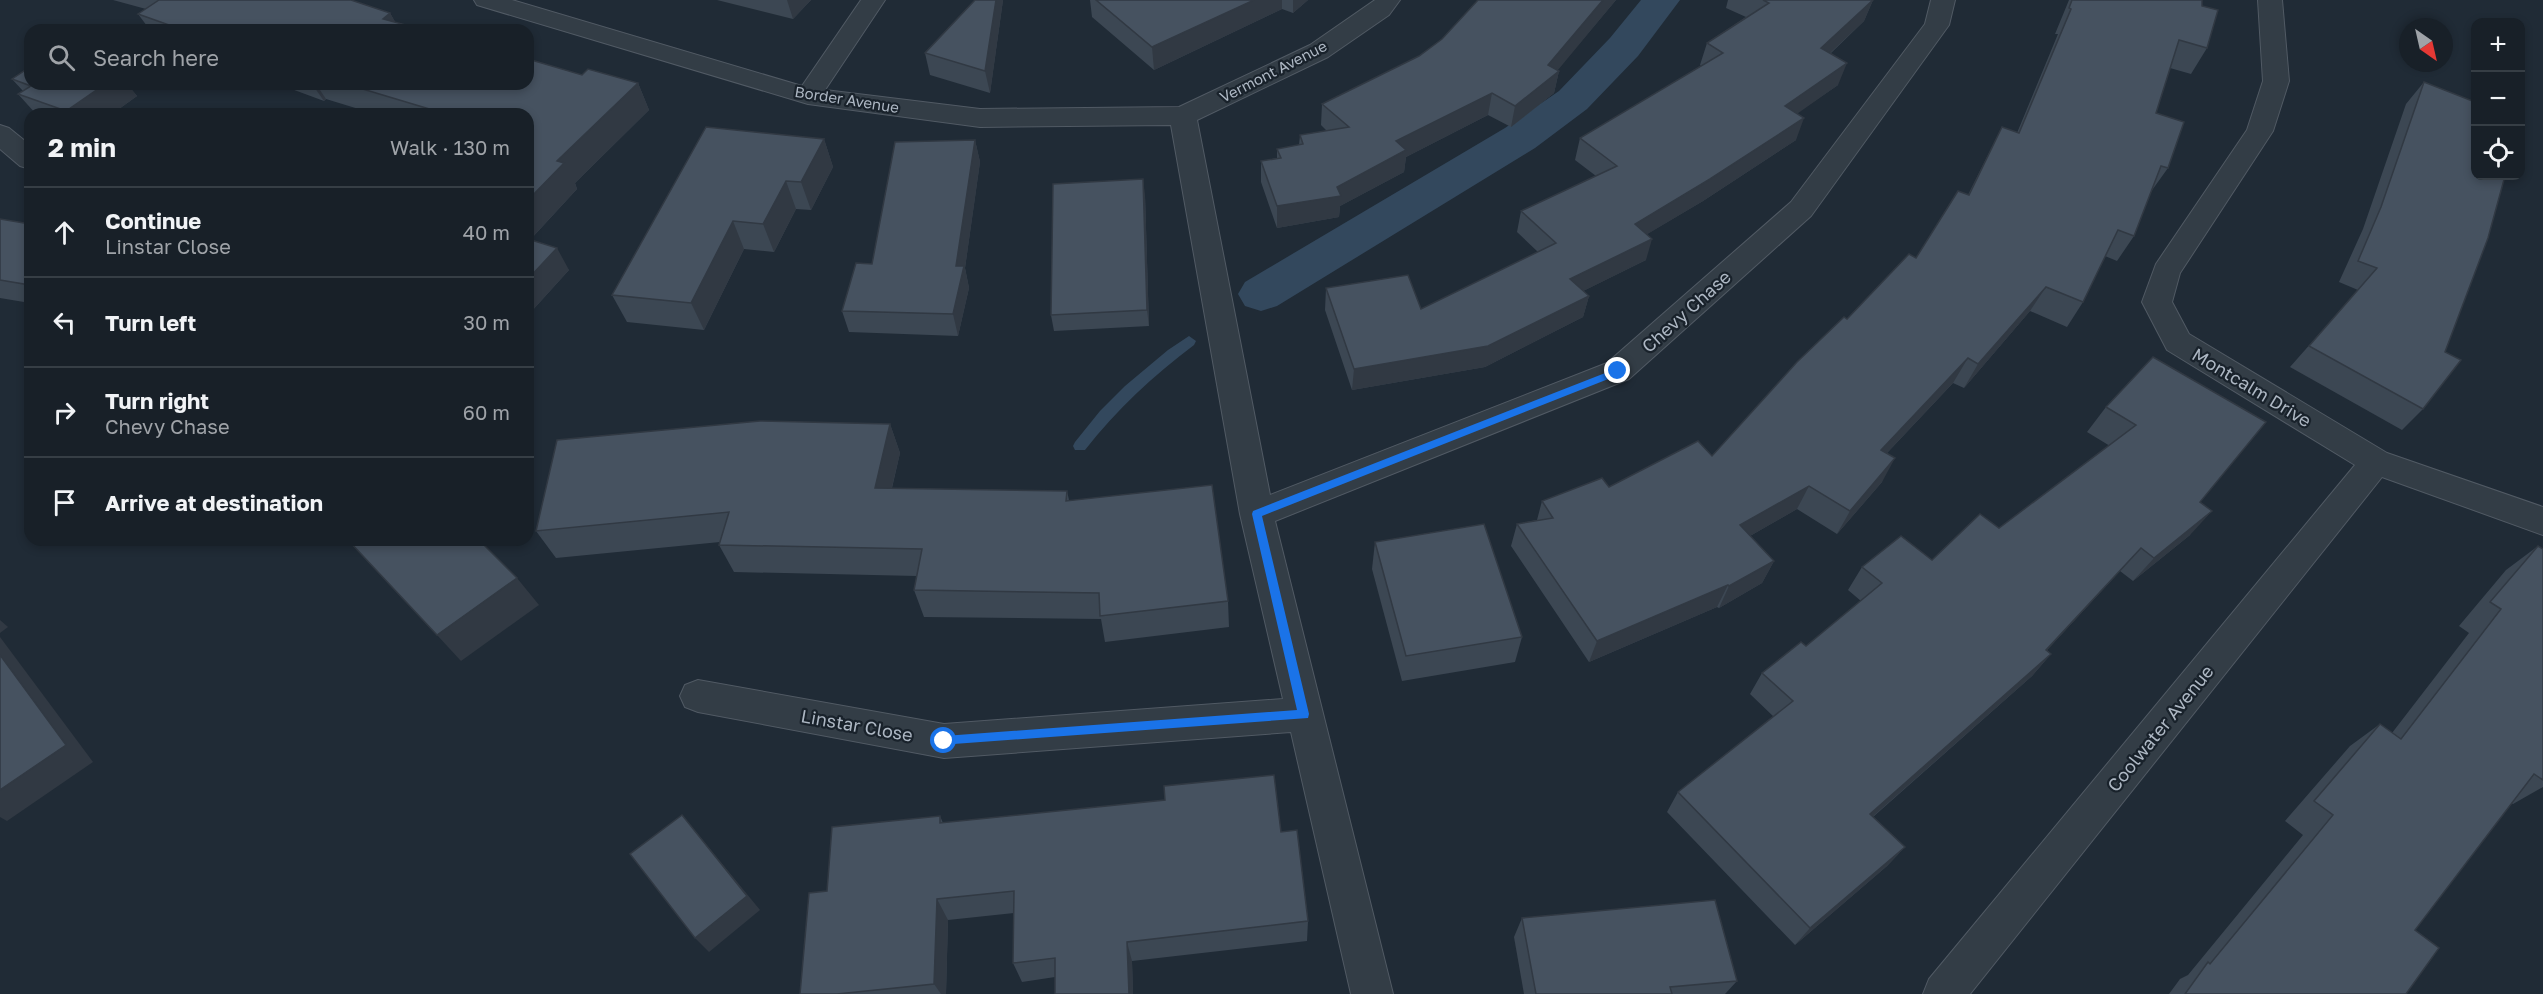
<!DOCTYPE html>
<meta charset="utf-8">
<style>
:root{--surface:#182028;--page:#212830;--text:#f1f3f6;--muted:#9fa3a8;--line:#363e45}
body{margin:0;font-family:"Golos Text",sans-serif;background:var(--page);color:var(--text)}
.controls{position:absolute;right:18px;top:18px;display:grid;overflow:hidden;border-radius:12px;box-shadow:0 3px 9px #0003}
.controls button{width:54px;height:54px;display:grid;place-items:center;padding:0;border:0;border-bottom:2px solid var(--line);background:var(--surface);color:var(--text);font:30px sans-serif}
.compass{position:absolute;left:2399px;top:18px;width:54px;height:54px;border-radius:50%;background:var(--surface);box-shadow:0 3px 9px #0003;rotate:146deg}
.stop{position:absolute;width:18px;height:18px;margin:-14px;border:4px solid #1a73e8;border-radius:50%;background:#fff}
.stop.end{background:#1a73e8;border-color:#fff;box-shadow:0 2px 6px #0008}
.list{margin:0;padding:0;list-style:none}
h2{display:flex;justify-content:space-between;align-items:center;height:78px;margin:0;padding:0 24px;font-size:26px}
h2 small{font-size:20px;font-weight:400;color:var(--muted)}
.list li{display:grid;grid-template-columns:39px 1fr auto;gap:18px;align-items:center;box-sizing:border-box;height:90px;padding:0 24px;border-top:2px solid var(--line)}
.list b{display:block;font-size:22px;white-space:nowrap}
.list p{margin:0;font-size:20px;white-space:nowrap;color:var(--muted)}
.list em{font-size:20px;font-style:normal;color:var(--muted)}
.icon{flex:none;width:33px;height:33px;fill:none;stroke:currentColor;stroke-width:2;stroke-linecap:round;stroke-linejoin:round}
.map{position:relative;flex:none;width:2543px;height:994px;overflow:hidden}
.search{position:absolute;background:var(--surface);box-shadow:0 3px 9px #0003;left:24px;top:24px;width:510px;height:66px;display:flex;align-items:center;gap:15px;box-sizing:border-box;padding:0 21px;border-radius:18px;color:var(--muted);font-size:22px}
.panel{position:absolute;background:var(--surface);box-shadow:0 3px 9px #0003;left:24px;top:108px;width:510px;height:438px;border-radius:18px}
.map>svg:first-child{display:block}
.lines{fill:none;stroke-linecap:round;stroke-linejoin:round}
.stream{fill:#33485d;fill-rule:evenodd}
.canal{fill:#33485d;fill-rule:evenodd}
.street-casing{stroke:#515a64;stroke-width:2}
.street{fill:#333d46;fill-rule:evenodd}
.wall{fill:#3c4753}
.shaded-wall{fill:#313943}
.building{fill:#465260;stroke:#313943;stroke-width:1.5}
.route{fill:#1a73e8}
.labels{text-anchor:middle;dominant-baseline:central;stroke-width:4.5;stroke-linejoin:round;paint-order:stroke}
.far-street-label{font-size:15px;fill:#adb7c3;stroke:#19222b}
.street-label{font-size:18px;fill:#adb7c3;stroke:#19222b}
</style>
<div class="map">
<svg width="2543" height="994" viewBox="0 0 2543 994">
<rect width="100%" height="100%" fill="#202b36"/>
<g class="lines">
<path class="stream" d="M1189,336L1196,341L1194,345C1153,376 1117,409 1085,450H1075L1073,446L1075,442L1100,411L1125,386L1168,350Z"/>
<path class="canal" d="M1641,0H1680L1638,56L1587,109L1535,148L1277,306L1261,311L1245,306L1238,294L1245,282L1505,128L1559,91L1610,38Z"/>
<g class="street-casing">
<g id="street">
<path d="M474,0H512L802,86L861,0H885L825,90L980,109L1179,107L1310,45L1375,0H1400L1389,15L1328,57L1197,120L1270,495L1607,363L1791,202L1925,24L1931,0H1955L1949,25L1811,216L1629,379L1275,521L1393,994H1351L1291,732L944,758L698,712L685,707L680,696L685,685L698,680L944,724L1283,699L1240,514L1171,125L980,127L808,104L477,5Z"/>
<path d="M2258,0H2282L2289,81L2273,131L2180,273L2172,302L2189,334L2387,453L2543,507V535L2382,477L1970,994H1923L1929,979L2355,465L2167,350L2142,302L2156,264L2247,130L2263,81Z"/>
<path d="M0,125L9,128L30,145V169L20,166L0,149Z"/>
</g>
</g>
<use href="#street" class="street"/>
</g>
<g class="wall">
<path d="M113,0H351L390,13L395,22L424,30H150L138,14L146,9Z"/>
<path d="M717,0H811L793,19Z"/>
<path d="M975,0H1003L990,93L930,75L925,53Z"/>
<path d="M1090,0H1308L1293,13L1282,9L1154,70L1092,17Z"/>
<path d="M1478,0H1616L1557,70L1559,71L1554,93L1511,127L1488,115L1406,157L1404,172L1340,206L1339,217L1277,228L1261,182V161L1277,158V149L1299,145L1300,135L1327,131L1321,125L1322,104L1419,56L1442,39Z"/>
<path d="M1728,0H1873L1864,21L1830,54L1838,85L1797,113L1796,140L1703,201L1647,234L1646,260L1583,291L1589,296L1583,317L1485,367L1352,390L1325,310L1326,288L1421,309L1538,252L1517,232L1521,211L1596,176L1575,160L1580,138L1701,66L1700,65L1707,43L1746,17L1726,8Z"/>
<path d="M2069,0H2202V6L2207,48L2191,74L2170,68L2156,113L2168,168L2150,193L2134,236L2117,261L2105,256L2083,302L2067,327L2030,311L1964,388L1953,383L1887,453L1882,482L1837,534L1797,509L1750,536L1774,561L1762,583L1719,608L1717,607L1589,662L1511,546L1517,524L1537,520L1542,501L1609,487L1712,456L1916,258L1968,195L2002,127L2017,133L2058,34H2055Z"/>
<path d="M582,75L638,83L649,110L575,183L577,189L530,240L569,270L530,313L528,312V114H375L326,99L324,101L278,84H528Z"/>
<path d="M12,79L30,84H127L137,96L112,114H36L18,94L23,91Z"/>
<path d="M2424,82L2423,409L2402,430L2290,367L2358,290L2339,282L2363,229L2406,104Z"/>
<path d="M824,139L833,167L811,210L796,209L774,252L744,249L704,330L627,322L612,295Z"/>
<path d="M975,140L980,162L965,268L969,288L958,336L849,332L842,311L872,264Z"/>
<path d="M1145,195L1149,326L1054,331L1051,315Z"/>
<path d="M0,219L30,224V303L0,298Z"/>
<path d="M2153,357L2200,502L2190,535L2133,581L2120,571L2047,650L2051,654L2032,676L1873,817L1905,847L1887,866L1795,945L1667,812L1678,792L1774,717L1750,694L1762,673L1806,646L1861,601L1848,590L1862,567L1932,560L1999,528L2110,446L2087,432L2106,407Z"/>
<path d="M890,424L900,453L892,488L1067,491L1069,500L1228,601L1229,627L1105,642L1101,619L924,617L914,590L917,576L734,572L719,545L720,542L556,558L536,531Z"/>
<path d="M1375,542L1522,637L1515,662L1402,681L1372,569Z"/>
<path d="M2538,546L2543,549V787L2513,804L2511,803L2415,930L2406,994H2169L2180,979L2188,975L2303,835L2285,821L2350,746L2380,724L2392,733L2469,633L2459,626L2506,570Z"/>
<path d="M940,816L943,823L1281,832L1308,921L1307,941L1132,961L1133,994H1055V977L1022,982L1013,963L1014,913L948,920L946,994H800L827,891Z"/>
<path d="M1522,918L1737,981L1725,994H1524L1514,937Z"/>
</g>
<g class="shaded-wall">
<path d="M787,0H811L793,19Z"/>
<path d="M996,0H1003L990,93L985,71Z"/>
<path d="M1254,0H1282V9L1154,70L1152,47Z"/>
<path d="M1293,0H1308L1293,13Z"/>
<path d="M1603,0H1616L1553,76L1559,71L1554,93L1511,127L1515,106L1548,65Z"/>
<path d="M1873,0L1864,21L1812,70L1821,48Z"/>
<path d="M390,13L400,30L383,19Z"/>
<path d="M1847,63L1838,85L1777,128L1785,106Z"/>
<path d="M638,83L649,110L575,183L577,189L528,242V200L557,161Z"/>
<path d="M105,84H127L137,96L112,114H69L66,111Z"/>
<path d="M312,84H316L326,99L324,101Z"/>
<path d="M1492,93L1488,115L1406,157L1404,172L1340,206L1339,217L1277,228V206L1337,187L1396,141Z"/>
<path d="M1804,118L1796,140L1703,201L1629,245L1635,224Z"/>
<path d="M824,139L833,167L811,210L801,182Z"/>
<path d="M975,140L980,162L965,268L969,288L958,336L953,314L956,266Z"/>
<path d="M1143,179L1145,195L1149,326L1147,310Z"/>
<path d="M786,181L796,209L774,252L763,224Z"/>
<path d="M733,221L744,249L704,330L691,303Z"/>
<path d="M1652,239L1646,260L1565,300L1570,279Z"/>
<path d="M557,248L569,270L530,313L528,310V279Z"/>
<path d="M2046,287L2030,311L1964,388L1978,364Z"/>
<path d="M1589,296L1583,317L1485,367L1352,390L1354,369Z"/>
<path d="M1968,358L1953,383L1868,473L1881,450Z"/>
<path d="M890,424L900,453L885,516L875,488Z"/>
<path d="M1895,458L1882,482L1837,534L1850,511Z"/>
<path d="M1809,486L1797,509L1729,548L1740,525Z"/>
<path d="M2212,511L2190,535L2133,581L2154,558Z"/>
<path d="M2141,548L2120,571L2027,672L2046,650Z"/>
<path d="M1774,561L1762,583L1719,608L1729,586Z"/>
<path d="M517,578L539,605L461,661L437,635Z"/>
<path d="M1728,585L1717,607L1589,662L1597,641Z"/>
<path d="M0,620L8,627L0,633Z"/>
<path d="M0,637L93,762L7,821L0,817Z"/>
<path d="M2051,654L2032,676L1854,833L1870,814Z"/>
<path d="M682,815L760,910L709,952L695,938Z"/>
<path d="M1905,847L1887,866L1795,945L1810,928Z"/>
<path d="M937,899L948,920L946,994H941L934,984Z"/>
<path d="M1127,942L1132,961L1133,994H1129Z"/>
</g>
<g class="building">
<path d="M159,0H351L390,13L383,19L424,30H183L138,14Z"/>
<path d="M975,0H996L985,71L925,53Z"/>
<path d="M1096,0H1254L1152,47Z"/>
<path d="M1478,0H1603L1548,65L1559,71L1515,106L1492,93L1396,141L1406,150L1337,187L1341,196L1277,206L1261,161L1281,158L1277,149L1303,144L1300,135L1349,127L1322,104L1419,56L1442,39Z"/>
<path d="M1763,0H1873L1821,48L1847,63L1785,106L1804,118L1710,179L1635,224L1652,239L1570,279L1589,296L1488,346L1354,369L1326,288L1408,275L1421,309L1556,243L1521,211L1617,166L1580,138L1723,53L1707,43L1769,3Z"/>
<path d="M2072,0H2202V6L2218,10L2207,48L2179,40L2156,113L2184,122L2168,168L2161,166L2134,236L2118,230L2083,302L2046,287L1978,364L1968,358L1881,450L1895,458L1850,511L1809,486L1740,525L1774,561L1729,586L1728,585L1597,641L1517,524L1553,518L1542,501L1602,478L1609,487L1698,441L1712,456L1797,362L1844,317L1847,319L1909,254L1916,258L1958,191L1969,195L2002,127L2019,133L2071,9L2069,8Z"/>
<path d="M528,59L582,75L588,69L638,83L557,161L564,163L528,200V114H446L346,84H528Z"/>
<path d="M30,67V84H105L66,111L18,94L31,86L12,79Z"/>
<path d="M2424,82L2475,102V176H2505L2488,238L2445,352L2461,360L2423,409L2309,346L2377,268L2358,261L2381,207Z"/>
<path d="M706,127L824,139L801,182L786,181L763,224L733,221L691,303L612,295Z"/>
<path d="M975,140L956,266H964L953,314L842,311L856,263L872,264L895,142Z"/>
<path d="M1143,179L1147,310L1051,315L1053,184Z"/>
<path d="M0,219L30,224V285L0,280Z"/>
<path d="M528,239L557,248L528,279Z"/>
<path d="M2153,357L2266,422L2200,502L2212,511L2154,558L2141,548L2046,650L2051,654L1870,814L1905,847L1810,928L1678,792L1793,701L1762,673L1801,642L1806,646L1882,583L1862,567L1901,536L1932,560L1980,514L1999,528L2136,425L2106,407Z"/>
<path d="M760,421L890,424L875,488L1067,491L1066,501L1212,485L1228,601L1100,616L1099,593L914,590L922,549L719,545L729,512L536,531L557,440Z"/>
<path d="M1484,524L1522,637L1406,656L1375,542Z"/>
<path d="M348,540H479L517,578L437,635Z"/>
<path d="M2538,546L2543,549V780L2534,774L2415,930L2439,948L2406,994H2185L2208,962L2210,964L2333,815L2314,801L2380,724L2401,739L2501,609L2490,602Z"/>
<path d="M0,655L66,745L0,790Z"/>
<path d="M1274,775L1281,832L1297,830L1308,921L1127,942L1129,994H1055V958L1013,963L1014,891L937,899L934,984L837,994H800L809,893L827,891L832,827L940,816V823L1165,800L1164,786Z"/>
<path d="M682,815L747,896L695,938L630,854Z"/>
<path d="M1715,900L1737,981L1670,987L1672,994H1536L1522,918Z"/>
</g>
<path class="route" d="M1618,368L1621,369V374L1262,516L1309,714L1308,718L940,745L939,741L944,736L1297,710L1252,514L1253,511Z"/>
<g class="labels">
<g class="far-street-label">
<text transform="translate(1273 71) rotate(-27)">Vermont Avenue</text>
<text transform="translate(847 99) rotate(9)">Border Avenue</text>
</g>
<g class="street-label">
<text transform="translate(1686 311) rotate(-42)">Chevy Chase</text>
<text transform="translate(2252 387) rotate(31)">Montcalm Drive</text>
<text transform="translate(857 725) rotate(10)">Linstar Close</text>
<text transform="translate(2160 728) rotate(-51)">Coolwater Avenue</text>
</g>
</g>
</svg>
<div class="controls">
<button>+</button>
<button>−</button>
<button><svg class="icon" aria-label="locate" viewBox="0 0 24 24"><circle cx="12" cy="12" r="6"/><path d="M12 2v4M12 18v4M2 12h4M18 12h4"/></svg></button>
</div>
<svg class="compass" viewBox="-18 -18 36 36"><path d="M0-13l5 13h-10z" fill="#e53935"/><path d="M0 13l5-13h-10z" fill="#9fa3a8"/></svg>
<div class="stop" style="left:944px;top:741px"></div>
<div class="stop end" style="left:1618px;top:371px"></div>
<div class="search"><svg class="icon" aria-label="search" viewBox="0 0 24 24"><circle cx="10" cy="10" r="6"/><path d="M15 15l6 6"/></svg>Search here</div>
<section class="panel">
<h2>2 min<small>Walk · 130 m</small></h2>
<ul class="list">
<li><svg class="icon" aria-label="ahead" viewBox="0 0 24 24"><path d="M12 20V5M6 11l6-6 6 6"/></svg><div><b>Continue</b><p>Linstar Close</p></div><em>40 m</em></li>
<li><svg class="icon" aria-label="left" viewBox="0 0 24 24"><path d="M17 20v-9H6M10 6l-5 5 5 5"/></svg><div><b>Turn left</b></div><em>30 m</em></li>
<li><svg class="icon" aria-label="right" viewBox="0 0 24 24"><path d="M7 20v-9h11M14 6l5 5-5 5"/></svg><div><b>Turn right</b><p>Chevy Chase</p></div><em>60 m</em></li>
<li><svg class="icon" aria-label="arrive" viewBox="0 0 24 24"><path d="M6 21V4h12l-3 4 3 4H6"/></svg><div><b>Arrive at destination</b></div></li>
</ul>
</section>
</div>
